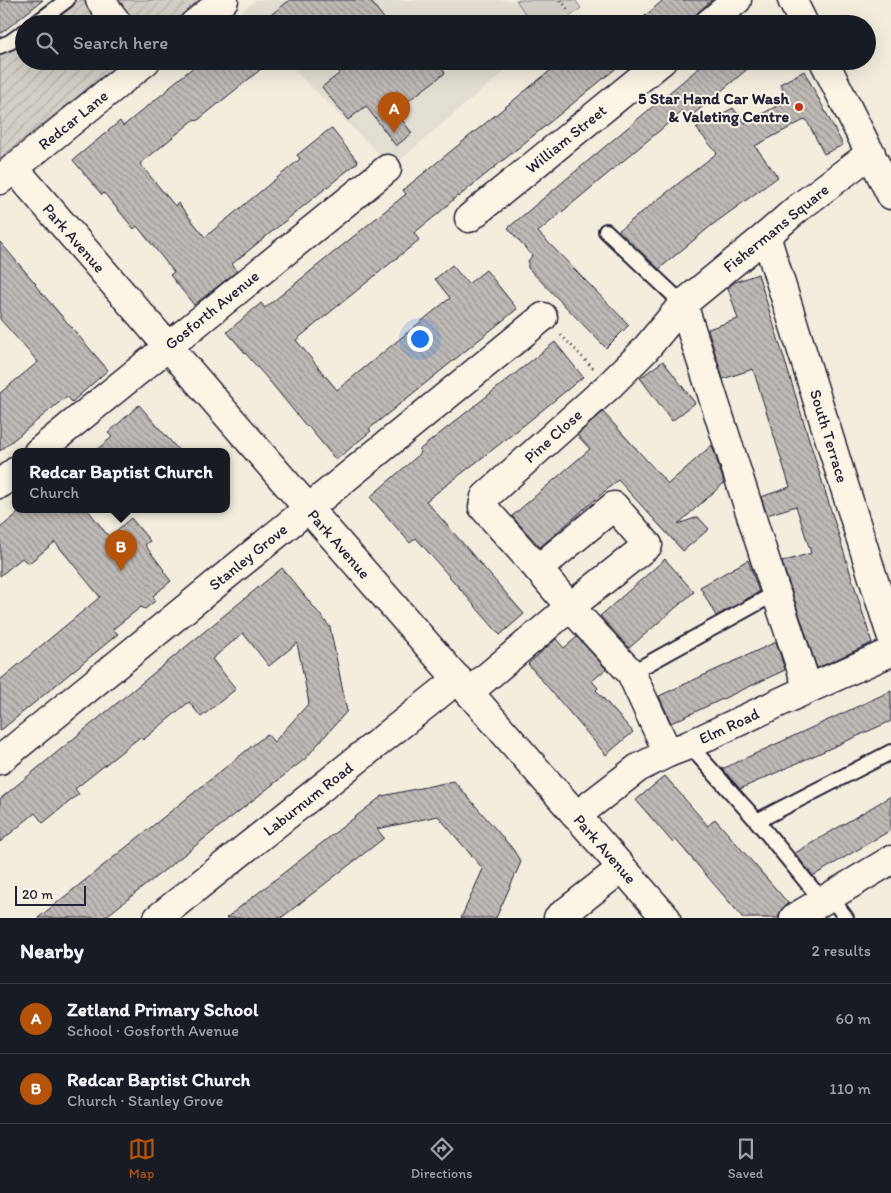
<!DOCTYPE html>
<meta charset="utf-8">
<style>
:root{--surface:#171b24;--page:#242831;--text:#f1f3f6;--muted:#9ea1a6;--line:#363941;--accent:#b45309}
body{margin:0;font-family:Itim,sans-serif;background:var(--page);color:var(--text)}
.scale{position:absolute;left:15px;bottom:12px;width:71px;box-sizing:border-box;padding-left:5px;border:2px solid #22223b;border-top:0;font-size:14px;line-height:18px;white-space:nowrap;color:#22223b;-webkit-text-stroke:4px #fcf5e5;paint-order:stroke}
.you{position:absolute;left:419px;top:338px;width:18px;height:18px;margin:-12px;border:4px solid #fff;border-radius:50%;background:#1a73e8;box-shadow:0 0 0 8px #1a73e833}
.badge{display:grid;place-items:center;width:32px;height:32px;border-radius:50%;background:var(--accent);color:#fff;font-size:16px;font-weight:700}
.pin{position:absolute;translate:-50% -41px;filter:drop-shadow(0 1px 2px #0008)}
.pin::after{content:'';position:absolute;top:26px;width:18px;height:15px;background:inherit;clip-path:polygon(0 0,100% 0,50% 100%)}
.popup{position:absolute;left:12px;top:448px;width:218px;height:65px;box-sizing:border-box;display:grid;place-content:center;border-radius:10px;background:var(--surface);filter:drop-shadow(0 1px 4px #0005);font-size:16px;white-space:nowrap;color:var(--muted)}
.popup b{font-size:19px;color:var(--text)}
.popup::after{content:'';position:absolute;left:50%;top:100%;margin-left:-10px;border:10px solid transparent;border-top-color:var(--surface)}
.list{margin:0;padding:0;list-style:none}
h2{display:flex;justify-content:space-between;align-items:center;height:65px;margin:0;padding:0 20px;font-size:21px}
h2 small{font-size:16px;font-weight:400;color:var(--muted)}
.list li{display:grid;grid-template-columns:32px 1fr auto;gap:15px;align-items:center;box-sizing:border-box;height:70px;padding:0 20px;border-top:1px solid var(--line)}
.list b{display:block;font-size:19px;white-space:nowrap}
.list p{margin:0;font-size:16px;white-space:nowrap;color:var(--muted)}
.list em{font-size:16px;font-style:normal;color:var(--muted)}
.icon{flex:none;width:28px;height:28px;fill:none;stroke:currentColor;stroke-width:2;stroke-linecap:round;stroke-linejoin:round}
.map{position:relative;flex:none;width:891px;height:918px;overflow:hidden}
.search{position:absolute;background:var(--surface);box-shadow:0 5px 20px #0002;left:15px;right:15px;top:15px;height:55px;display:flex;align-items:center;gap:12px;box-sizing:border-box;padding:0 18px;border-radius:28px;color:var(--muted);font-size:19px}
.sheet{height:205px;background:var(--surface)}
nav{display:flex;justify-content:space-around;align-items:center;box-sizing:border-box;height:70px;border-top:1px solid var(--line);background:var(--surface);font-size:14px;color:var(--muted)}
nav a{display:grid;justify-items:center;gap:2px}
nav .on{color:var(--accent)}
.map>svg:first-child{display:block}
.built{fill:#e3ded2}
.green{fill:#d4cfc6;stroke:#7b7880}
.garden{fill:url(#garden-furrows);stroke:#7b7880}
.building{fill:url(#building-back-hatch);stroke:#22223b}
.lines{fill:none;stroke-linecap:round;stroke-linejoin:round}
.service-casing{stroke:#22223b;stroke-width:18}
.minor-casing{stroke:#22223b;stroke-width:31}
.primary-casing{stroke:#22223b;stroke-width:31}
.path{stroke:#22223b;stroke-width:3;stroke-dasharray:1 4;stroke-linecap:butt}
.service{stroke:#fcf5e5;stroke-width:14}
.minor{stroke:#fcf5e5;stroke-width:28}
.primary{stroke:#fcf5e5;stroke-width:28}
.poi-dot{fill:#c8321e;stroke:#fcf5e5;stroke-width:2}
.labels{text-anchor:middle;dominant-baseline:central;stroke-width:4;stroke-linejoin:round;paint-order:stroke}
.poi-label{font-size:16px;font-weight:bold;fill:#22223b;stroke:#fcf5e5;text-anchor:end}
.street-label{font-size:16px;fill:#22223b;stroke:#fcf5e5}
</style>
<div class="map">
<svg width="891" height="918" viewBox="0 0 891 918">
<defs>
<pattern id="garden-furrows" width="10" height="10" patternUnits="userSpaceOnUse" patternTransform="scale(1.25)"><rect width="10" height="10" fill="#d4cfc6"/><path d="M-1 1l2-2M0 10L10 0M9 11l2-2" fill="none" stroke="#b6b1ab"/></pattern>
<pattern id="building-back-hatch" width="6" height="6" patternUnits="userSpaceOnUse" patternTransform="scale(1.25)"><rect width="6" height="6" fill="#bfbab6"/><path d="M-1 5l2 2M0 0l6 6M5-1l2 2" fill="none" stroke="#9b9795"/></pattern>
</defs>
<rect width="100%" height="100%" fill="#f3edde"/>
<filter id="ink" filterUnits="userSpaceOnUse"><feTurbulence type="fractalNoise" baseFrequency=".02" numOctaves="2"/><feDisplacementMap in="SourceGraphic" scale="10" xChannelSelector="R" yChannelSelector="G"/><feConvolveMatrix kernelMatrix="1 2 1 2 8 2 1 2 1" color-interpolation-filters="sRGB"/></filter>
<g filter="url(#ink)">
<g class="built">
<path d="M256,0H516L532,24H248L238,14Z"/>
<path d="M285,61H518L471,99L392,167Z"/>
</g>
<path class="green" d="M516,0H575L581,8L561,24H532Z"/>
<g class="garden">
<path d="M80,0H90L109,24H45Z"/>
<path d="M108,0H200L170,24H126Z"/>
<path d="M24,38V61H122L0,158V55Z"/>
</g>
<g class="building">
<path d="M0,0H43L0,34Z"/>
<path d="M290,0H370L388,24H259Z"/>
<path d="M663,0H712L698,12L694,18L693,22L691,24H636Z"/>
<path d="M201,61H271L197,121L195,119L140,164L175,206L178,203L205,237L300,159L297,155L331,128L358,162L232,264L237,271L194,305L170,275L174,272L137,226L134,229L104,193L102,195L73,160L120,121L123,126L170,88L169,87Z"/>
<path d="M331,61H436L445,73L395,111L412,133L396,146L366,106L348,120L322,87L340,73Z"/>
<path d="M562,61H625L458,197L457,196L439,213L414,233L419,240L296,340L337,390L450,298L435,279L452,265L468,284L486,270L517,309L369,429L371,431L336,460L308,426L307,427L272,384L227,332L261,303L265,308L406,194L403,190Z"/>
<path d="M707,61H757L689,118L683,111L538,232L629,325L606,348L528,268V261L532,256L508,228Z"/>
<path d="M804,71L843,145L824,154L806,119L755,146L778,177L712,225L659,269L618,231L717,153L696,128L733,108L745,123L788,100L780,84Z"/>
<path d="M0,242L36,284L35,285L108,370L72,402L67,396L0,451V393L38,362L0,319Z"/>
<path d="M758,274L872,643L817,668L782,562L811,553L796,506L767,515L761,497L790,487L753,369L723,379L708,329L738,319L728,288L735,282Z"/>
<path d="M555,342L583,377L518,430L426,501L524,614L500,635L416,538L410,543L370,497L421,453L419,450Z"/>
<path d="M663,361L695,403L672,421L640,378Z"/>
<path d="M139,405L180,452H94L112,437L108,433Z"/>
<path d="M603,412L668,484L712,445L724,483L678,524L698,517L709,529L683,551L618,480L540,547L512,516L590,449L577,435Z"/>
<path d="M22,510H88L109,537L131,518L150,541L145,545L164,570L163,571L171,581L153,596L155,601L145,609L141,607L113,629L118,634L0,731V680L100,597L55,542L28,564L22,558L0,576V528Z"/>
<path d="M665,559L694,592L629,648L600,616Z"/>
<path d="M748,560L759,592L716,616L700,587Z"/>
<path d="M282,568L330,627L347,711L305,759L104,918H38L267,734L274,742L309,703L297,643L269,666L243,633L212,659L236,689L201,717L189,702L143,740L140,737L75,789L79,794L43,823L35,813L0,842V799Z"/>
<path d="M577,637L606,669L592,681L598,688L596,690L633,732L606,755L528,664L556,639L564,648Z"/>
<path d="M776,642L785,670L671,723L659,696Z"/>
<path d="M891,691V721L740,789L722,769Z"/>
<path d="M665,776L708,826L715,819L788,903L781,910L778,918H743L676,840L673,843L636,800Z"/>
<path d="M454,781L512,848L521,862L496,918H461L483,869L438,816L377,829L384,838L281,918H226L382,796Z"/>
<path d="M891,796V830L813,876L795,853Z"/>
</g>
<g class="lines">
<g class="service-casing">
<g id="service">
<path d="M35,24L67,0"/>
<path d="M0,46L10,42L24,32"/>
<path d="M606,231L683,304"/>
<path d="M631,673L776,593"/>
<path d="M689,745L757,821L814,891L830,896L846,918"/>
<path d="M757,821L891,752"/>
</g>
</g>
<g class="minor-casing">
<g id="minor">
<path d="M100,0L118,24"/>
<path d="M792,0L804,24"/>
<path d="M194,24L224,0"/>
<path d="M708,24L737,0"/>
<path d="M824,61L891,195"/>
<path d="M14,168L146,61"/>
<path d="M469,218L662,61"/>
<path d="M766,236L891,635"/>
<path d="M683,304L776,593L808,689"/>
<path d="M38,452L387,169"/>
<path d="M0,484L16,471"/>
<path d="M538,569L483,507L485,497L610,385L644,351L683,304L766,236L797,209L871,153"/>
<path d="M469,692L570,607L648,545L614,506L538,569L570,607L631,673L668,753"/>
<path d="M0,760L543,317"/>
<path d="M576,816L638,768L668,753L689,745L808,689L891,652"/>
<path d="M158,918L458,679"/>
<path d="M558,918L622,868"/>
<path d="M794,918L891,860"/>
</g>
</g>
<g class="primary-casing">
<path id="primary" d="M0,180L14,168L273,468L666,918"/>
</g>
<g class="path">
<path d="M561,0L568,10"/>
<path d="M561,335L593,368"/>
</g>
<use href="#service" class="service"/>
<use href="#minor" class="minor"/>
<use href="#primary" class="primary"/>
</g>
</g>
<circle class="poi-dot" cx="799" cy="107" r="5"/>
<g class="labels">
<g class="poi-label">
<text x="789" y="98">5 Star Hand Car Wash<tspan x="789" dy="18">&amp; Valeting Centre</tspan></text>
</g>
<g class="street-label">
<text transform="translate(73 120) rotate(-39)">Redcar Lane</text>
<text transform="translate(566 139) rotate(-39)">William Street</text>
<text transform="translate(776 228) rotate(-39)">Fishermans Square</text>
<text transform="translate(74 238) rotate(49)">Park Avenue</text>
<text transform="translate(212 310) rotate(-39)">Gosforth Avenue</text>
<text transform="translate(553 436) rotate(-42)">Pine Close</text>
<text transform="translate(829 436) rotate(73)">South Terrace</text>
<text transform="translate(339 544) rotate(49)">Park Avenue</text>
<text transform="translate(248 557) rotate(-39)">Stanley Grove</text>
<text transform="translate(729 726) rotate(-25)">Elm Road</text>
<text transform="translate(308 799) rotate(-38)">Laburnum Road</text>
<text transform="translate(605 849) rotate(49)">Park Avenue</text>
</g>
</g>
</svg>
<div class="scale">20 m</div>
<div class="you"></div>
<div class="pin badge" style="left:394px;top:133px">A</div>
<div class="pin badge" style="left:121px;top:571px">B</div>
<div class="popup"><b>Redcar Baptist Church</b>Church</div>
<div class="search"><svg class="icon" aria-label="search" viewBox="0 0 24 24"><circle cx="10" cy="10" r="6"/><path d="M15 15l6 6"/></svg>Search here</div>
</div>
<section class="sheet">
<h2>Nearby<small>2 results</small></h2>
<ul class="list">
<li><span class="badge">A</span><div><b>Zetland Primary School</b><p>School · Gosforth Avenue</p></div><em>60 m</em></li>
<li><span class="badge">B</span><div><b>Redcar Baptist Church</b><p>Church · Stanley Grove</p></div><em>110 m</em></li>
</ul>
</section>
<nav>
<a class="on"><svg class="icon" aria-label="map" viewBox="0 0 24 24"><path d="M3 6l6-2 6 2 6-2v14l-6 2-6-2-6 2zM9 4v14M15 6v14"/></svg>Map</a>
<a><svg class="icon" aria-label="directions" viewBox="0 0 24 24"><path d="M12 3l9 9-9 9-9-9zM9 14v-3h6M13 9l2 2-2 2"/></svg>Directions</a>
<a><svg class="icon" aria-label="saved" viewBox="0 0 24 24"><path d="M7 4h10v16l-5-4-5 4z"/></svg>Saved</a>
</nav>
